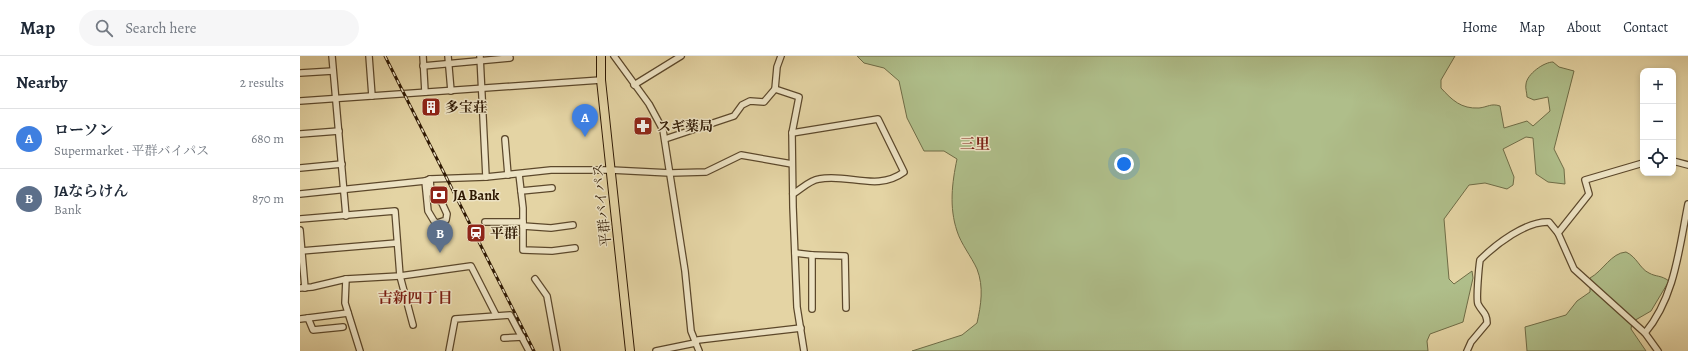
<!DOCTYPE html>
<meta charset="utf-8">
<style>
:root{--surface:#fff;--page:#f6f6f7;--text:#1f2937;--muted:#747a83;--line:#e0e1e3;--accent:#111827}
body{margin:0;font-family:Alegreya,"Noto Serif JP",serif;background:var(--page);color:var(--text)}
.controls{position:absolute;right:12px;top:12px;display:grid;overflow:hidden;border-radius:8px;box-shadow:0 2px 6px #0003}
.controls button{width:36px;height:36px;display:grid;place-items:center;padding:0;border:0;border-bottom:1px solid var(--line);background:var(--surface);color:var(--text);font:20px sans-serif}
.you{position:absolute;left:824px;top:108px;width:14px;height:14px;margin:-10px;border:3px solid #fff;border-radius:50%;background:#1a73e8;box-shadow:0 0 0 6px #1a73e833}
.badge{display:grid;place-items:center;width:26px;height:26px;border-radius:50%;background:var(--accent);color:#fff;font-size:13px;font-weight:700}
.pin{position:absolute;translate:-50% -33px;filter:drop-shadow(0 1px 2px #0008)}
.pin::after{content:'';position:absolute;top:21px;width:14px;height:12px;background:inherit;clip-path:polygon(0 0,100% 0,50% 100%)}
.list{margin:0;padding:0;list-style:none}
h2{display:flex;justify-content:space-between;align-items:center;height:52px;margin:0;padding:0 16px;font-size:17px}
h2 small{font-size:13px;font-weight:400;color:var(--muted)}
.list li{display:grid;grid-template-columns:26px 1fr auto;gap:12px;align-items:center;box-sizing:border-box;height:60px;padding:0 16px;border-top:1px solid var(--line)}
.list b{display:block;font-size:15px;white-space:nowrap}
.list p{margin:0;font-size:13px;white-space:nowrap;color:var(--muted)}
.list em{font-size:13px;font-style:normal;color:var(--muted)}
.icon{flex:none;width:22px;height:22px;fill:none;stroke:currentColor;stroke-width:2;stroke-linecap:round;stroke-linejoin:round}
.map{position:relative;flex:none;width:1388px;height:295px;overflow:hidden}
header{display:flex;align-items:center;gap:24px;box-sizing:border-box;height:56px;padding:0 20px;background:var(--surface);border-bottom:1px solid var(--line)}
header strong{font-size:19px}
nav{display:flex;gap:22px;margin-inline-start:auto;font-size:14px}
.search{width:280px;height:36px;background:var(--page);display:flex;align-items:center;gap:10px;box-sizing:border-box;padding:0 14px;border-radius:22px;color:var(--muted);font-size:15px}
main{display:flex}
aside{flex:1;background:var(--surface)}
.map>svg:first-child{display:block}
.green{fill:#afbe8a;stroke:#6f6c46}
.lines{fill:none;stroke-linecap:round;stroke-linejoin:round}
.minor-casing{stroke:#5c482b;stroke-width:8}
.highway-casing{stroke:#2f1903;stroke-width:10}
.minor{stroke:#ede3c4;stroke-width:5.5}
.highway{stroke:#e4d4a4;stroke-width:8}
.rail-casing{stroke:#2f1903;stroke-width:3}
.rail{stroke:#ede3c4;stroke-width:1.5;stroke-dasharray:4.5;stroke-linecap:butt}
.labels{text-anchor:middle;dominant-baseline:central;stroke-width:3;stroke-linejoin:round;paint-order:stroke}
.poi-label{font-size:14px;font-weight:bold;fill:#2f1903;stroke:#ede3c4;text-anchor:start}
.street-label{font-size:14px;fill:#2f1903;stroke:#ede3c4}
.neighbourhood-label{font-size:15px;font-weight:bold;fill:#7a1f14;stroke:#ede3c4}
</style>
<header>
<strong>Map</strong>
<div class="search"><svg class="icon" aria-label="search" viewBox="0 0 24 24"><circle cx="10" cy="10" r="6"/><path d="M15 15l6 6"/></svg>Search here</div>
<nav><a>Home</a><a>Map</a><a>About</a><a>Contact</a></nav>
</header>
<main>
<aside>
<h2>Nearby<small>2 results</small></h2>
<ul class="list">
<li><span class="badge" style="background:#3f7fe0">A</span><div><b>ローソン</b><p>Supermarket · 平群バイパス</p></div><em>680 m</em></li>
<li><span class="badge" style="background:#5c6f8a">B</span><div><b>JAならけん</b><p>Bank</p></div><em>870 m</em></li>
</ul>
</aside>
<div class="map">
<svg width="1388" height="295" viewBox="0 0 1388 295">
<rect width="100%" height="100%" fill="#e4d4a4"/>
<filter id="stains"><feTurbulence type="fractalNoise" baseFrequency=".005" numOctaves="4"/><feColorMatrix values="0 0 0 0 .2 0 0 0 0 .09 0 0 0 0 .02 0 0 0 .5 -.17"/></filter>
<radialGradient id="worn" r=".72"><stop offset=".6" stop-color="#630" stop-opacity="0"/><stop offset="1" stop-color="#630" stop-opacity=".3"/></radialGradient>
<g class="green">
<path d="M557,0H1155L1141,24V32C1152,44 1161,53 1179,52C1188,51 1191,47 1200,50L1204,72L1227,65L1233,70L1250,55L1248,41L1234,44L1227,41C1227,37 1225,32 1226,28C1227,18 1244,6 1253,6L1259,11L1274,15L1254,93L1264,113L1265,128L1248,126L1236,118L1233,82L1226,81L1203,93L1214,121L1213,129L1207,133L1185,127L1169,129L1144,163L1149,223L1154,228L1172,215L1173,222L1163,266L1130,278L1127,285L1128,295H612L662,279L677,267C681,249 684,231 677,213C671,200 661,188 657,175C649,151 652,127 657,103L644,95H624L607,62L599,25L584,12L564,7Z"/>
<path d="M1326,196C1337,201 1340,213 1349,217C1356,221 1361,219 1369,225L1351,255L1332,266L1331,273L1346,295H1227L1225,271L1266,259L1277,245L1290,236V222C1303,215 1311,197 1326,196Z"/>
</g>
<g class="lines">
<g class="minor-casing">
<g id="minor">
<path d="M32,0L46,160"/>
<path d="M69,0L72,40"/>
<path d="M123,0L125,36"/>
<path d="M148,0L151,35"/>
<path d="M180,0L186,121"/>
<path d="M314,0L349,48L363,74L385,215L391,275L399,295"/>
<path d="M481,0L477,11L475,33L499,41L492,77L493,151L497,251L504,295"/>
<path d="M123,10L210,2"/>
<path d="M0,17L33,15"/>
<path d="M334,29L381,0"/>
<path d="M0,45L301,24"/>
<path d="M492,77L578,63L604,116C577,136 548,117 519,123C510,124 501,133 493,138"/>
<path d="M0,78L39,75"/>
<path d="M205,83L208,119"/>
<path d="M365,83L434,60L442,49L450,45L464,46L475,33"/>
<path d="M1373,105L1388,109"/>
<path d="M0,112L42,108"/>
<path d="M219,118L223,152V194L252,195L275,192"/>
<path d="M125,125L128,155L134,165L137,167L146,164L147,158L142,147L131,137L130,123"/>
<path d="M221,135L252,132"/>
<path d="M0,138L125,125L130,123L186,121L251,114H311L370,117L406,116L441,99L492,108"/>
<path d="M0,163L95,155L100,220L113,269"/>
<path d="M185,166H223"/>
<path d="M223,170L251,172L273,169"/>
<path d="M0,174L5,232"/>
<path d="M1258,177L1289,138L1285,124L1343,107"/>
<path d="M1,195L97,187"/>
<path d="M495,197L512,199V253"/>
<path d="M512,199L545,200L546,252"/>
<path d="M46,223L45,247L60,295"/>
<path d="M235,223L247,240L257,295"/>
<path d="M0,232L12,231L46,223L100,220L171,210L196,259"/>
<path d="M8,262L48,257"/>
<path d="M0,263L8,262L13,274L43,271"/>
<path d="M1345,277C1375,241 1379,193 1388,148"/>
<path d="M204,282L223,281"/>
<path d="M149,295L155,263L210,259L229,295"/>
<path d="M356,295L395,287L398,284L501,272"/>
<path d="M1167,295L1171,286L1187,267C1187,257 1182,256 1178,248C1176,243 1179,210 1180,204C1196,188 1226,165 1249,166L1258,177L1274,213L1345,277L1358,295"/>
</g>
</g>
<g class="highway-casing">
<path id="highway" d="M301,0V24L330,295"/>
</g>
<use href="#minor" class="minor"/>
<use href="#highway" class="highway"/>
<g class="rail-casing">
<path id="rail" d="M85,0L234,295"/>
</g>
<use href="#rail" class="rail"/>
</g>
<defs>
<g id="building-square" transform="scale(1)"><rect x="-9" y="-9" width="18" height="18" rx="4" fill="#8f2418" stroke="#ede3c4"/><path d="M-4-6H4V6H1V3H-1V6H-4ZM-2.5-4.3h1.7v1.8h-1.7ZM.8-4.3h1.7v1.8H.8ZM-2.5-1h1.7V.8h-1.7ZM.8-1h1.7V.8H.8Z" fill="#fff"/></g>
<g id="pharmacy-square" transform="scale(1)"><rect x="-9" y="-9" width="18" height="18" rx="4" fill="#8f2418" stroke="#ede3c4"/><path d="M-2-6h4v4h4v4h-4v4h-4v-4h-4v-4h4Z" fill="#fff"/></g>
<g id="bank-square" transform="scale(1)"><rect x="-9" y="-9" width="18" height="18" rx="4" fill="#8f2418" stroke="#ede3c4"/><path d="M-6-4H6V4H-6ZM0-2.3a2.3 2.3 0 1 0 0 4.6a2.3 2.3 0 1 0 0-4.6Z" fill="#fff"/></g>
<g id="station-square" transform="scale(1)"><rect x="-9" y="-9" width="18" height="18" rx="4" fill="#8f2418" stroke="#ede3c4"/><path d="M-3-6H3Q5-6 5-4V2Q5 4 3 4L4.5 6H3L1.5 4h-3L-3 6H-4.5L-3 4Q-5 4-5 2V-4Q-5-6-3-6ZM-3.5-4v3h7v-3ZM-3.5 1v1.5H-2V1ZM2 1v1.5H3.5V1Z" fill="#fff"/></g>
</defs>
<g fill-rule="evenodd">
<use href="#building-square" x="131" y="51"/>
<use href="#pharmacy-square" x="343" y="70"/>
<use href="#bank-square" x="139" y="139"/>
<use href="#station-square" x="176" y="177"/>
</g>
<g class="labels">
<g class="poi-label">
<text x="145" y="51">多宝荘</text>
<text x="357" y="70">スギ薬局</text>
<text x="153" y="139">JA Bank</text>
<text x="190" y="177">平群</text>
</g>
<g class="street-label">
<text transform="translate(302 149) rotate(-96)">平群バイパス</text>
</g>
<g class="neighbourhood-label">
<text x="675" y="88">三里</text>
<text x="115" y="242">吉新四丁目</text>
</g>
</g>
<rect width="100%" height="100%" filter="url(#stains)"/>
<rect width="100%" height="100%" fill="url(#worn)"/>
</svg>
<div class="controls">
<button>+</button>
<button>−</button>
<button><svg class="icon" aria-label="locate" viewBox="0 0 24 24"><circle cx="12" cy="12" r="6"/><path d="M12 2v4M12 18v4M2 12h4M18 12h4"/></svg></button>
</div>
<div class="you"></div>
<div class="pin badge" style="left:285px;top:81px;background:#3f7fe0">A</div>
<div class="pin badge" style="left:140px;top:197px;background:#5c6f8a">B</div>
</div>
</main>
